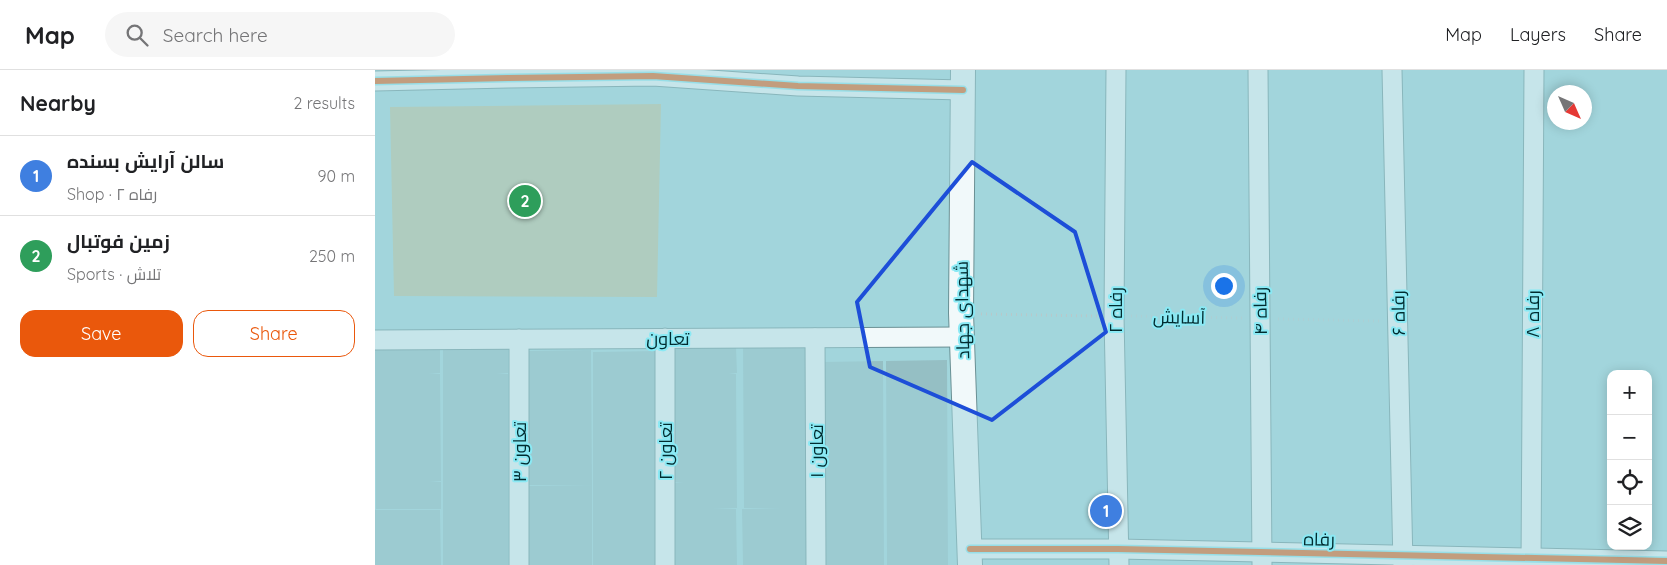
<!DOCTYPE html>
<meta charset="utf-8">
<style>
:root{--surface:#fff;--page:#f6f6f6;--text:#202124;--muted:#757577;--line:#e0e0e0;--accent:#ea580c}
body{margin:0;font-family:Quicksand,Cairo,sans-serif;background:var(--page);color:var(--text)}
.controls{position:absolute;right:15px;bottom:15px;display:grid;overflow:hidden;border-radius:10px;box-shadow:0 2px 12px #0003}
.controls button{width:45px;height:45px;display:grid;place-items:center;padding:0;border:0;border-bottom:1px solid var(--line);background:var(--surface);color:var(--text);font:25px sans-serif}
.compass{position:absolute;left:1172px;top:15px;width:45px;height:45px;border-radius:50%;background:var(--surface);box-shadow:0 2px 12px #0003;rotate:135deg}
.you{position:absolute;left:848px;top:215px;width:18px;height:18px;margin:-12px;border:4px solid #fff;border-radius:50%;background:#1a73e8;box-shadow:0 0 0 8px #1a73e833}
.badge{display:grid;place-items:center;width:32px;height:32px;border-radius:50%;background:var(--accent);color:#fff;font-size:16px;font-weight:700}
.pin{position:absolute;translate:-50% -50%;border:2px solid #fff;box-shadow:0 1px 5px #0006}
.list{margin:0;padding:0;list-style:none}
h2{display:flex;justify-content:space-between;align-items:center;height:65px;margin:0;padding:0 20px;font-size:21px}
h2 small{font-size:16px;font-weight:400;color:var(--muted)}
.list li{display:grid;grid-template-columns:32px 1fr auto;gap:15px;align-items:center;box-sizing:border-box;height:80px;padding:0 20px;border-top:1px solid var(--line)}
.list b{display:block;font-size:19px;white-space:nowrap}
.list p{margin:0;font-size:16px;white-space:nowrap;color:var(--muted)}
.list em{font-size:16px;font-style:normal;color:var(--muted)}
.actions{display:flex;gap:10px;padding:15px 20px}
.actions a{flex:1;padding:11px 0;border:1px solid var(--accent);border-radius:15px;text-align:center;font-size:18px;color:var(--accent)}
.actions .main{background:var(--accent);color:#fff}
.icon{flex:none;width:28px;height:28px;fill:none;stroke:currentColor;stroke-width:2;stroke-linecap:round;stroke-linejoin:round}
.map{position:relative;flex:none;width:1292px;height:495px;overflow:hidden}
header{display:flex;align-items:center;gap:30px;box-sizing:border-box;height:70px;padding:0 25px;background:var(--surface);border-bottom:1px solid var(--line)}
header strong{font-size:24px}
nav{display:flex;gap:28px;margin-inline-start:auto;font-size:18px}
.search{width:350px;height:45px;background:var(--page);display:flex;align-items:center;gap:12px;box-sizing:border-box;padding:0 18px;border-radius:28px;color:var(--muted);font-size:19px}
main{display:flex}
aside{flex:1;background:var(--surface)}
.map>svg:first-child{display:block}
.green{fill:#bec29b}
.building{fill:#95bfc4}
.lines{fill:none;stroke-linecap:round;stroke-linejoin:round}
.minor-casing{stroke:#6a9094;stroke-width:21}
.tertiary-casing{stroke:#6a9094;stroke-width:26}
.path{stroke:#b8c8ca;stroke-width:3;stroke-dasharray:1 4;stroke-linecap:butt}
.minor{stroke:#f1f9fa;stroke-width:19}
.tertiary{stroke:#f1f9fa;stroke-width:24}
.cycleway-casing{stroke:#8ae9f4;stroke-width:9}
.cycleway{stroke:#e8590c;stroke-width:6}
.marked{fill:none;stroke:#1d4ed8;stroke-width:4;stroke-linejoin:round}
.labels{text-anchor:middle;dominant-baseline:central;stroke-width:4;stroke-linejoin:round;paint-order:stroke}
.street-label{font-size:18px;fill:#002b2f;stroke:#8ae9f4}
</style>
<header>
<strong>Map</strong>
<div class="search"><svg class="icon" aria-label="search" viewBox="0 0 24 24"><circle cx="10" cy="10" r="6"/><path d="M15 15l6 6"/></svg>Search here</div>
<nav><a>Map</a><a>Layers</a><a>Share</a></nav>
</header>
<main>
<aside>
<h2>Nearby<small>2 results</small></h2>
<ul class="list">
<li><span class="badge" style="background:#3f7fe0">1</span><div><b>سالن آرایش بسنده</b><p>Shop · رفاه ۲</p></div><em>90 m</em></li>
<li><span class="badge" style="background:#2e9e5b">2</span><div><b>زمین فوتبال</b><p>Sports · تلاش</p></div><em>250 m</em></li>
</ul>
<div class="actions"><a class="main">Save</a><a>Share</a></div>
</aside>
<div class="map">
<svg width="1292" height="495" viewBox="0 0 1292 495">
<rect width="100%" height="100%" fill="#a2d6dc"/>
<path class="green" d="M286,34L282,227L19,226L15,37Z"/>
<g class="building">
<path d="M433,275V302H422H433L434,410H423H434V495H368L367,439L405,438H369L368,276Z"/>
<path d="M65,277V303L54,304H65L66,411L55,412H66V439H1L0,278Z"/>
<path d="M133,277V303H122L133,304V495H68V278Z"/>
<path d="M361,277L362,303H354L361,304L362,438L339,439H361L362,495H296L297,413H308L297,412L296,278Z"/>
<path d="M216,280L217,415H152L151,281Z"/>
<path d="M283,281V495H218V282Z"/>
<path d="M572,290L573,495H512L511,291Z"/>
<path d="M508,291L509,495H448L447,292Z"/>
<path d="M217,415V495H151L152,416Z"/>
<path d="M0,440H65L66,495H0Z"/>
</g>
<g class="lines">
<g class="minor-casing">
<g id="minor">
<path d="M741,0L739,246L744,495"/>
<path d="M883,0L887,494"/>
<path d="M1017,0L1028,495"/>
<path d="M0,11L133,8L278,6L423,16L588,20"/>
<path d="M290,268V495"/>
<path d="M440,268L441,495"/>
<path d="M144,269V495"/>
<path d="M0,270L586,267"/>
<path d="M595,479H743L1292,491"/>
<path d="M1156,495L1159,0"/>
</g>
</g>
<g class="tertiary-casing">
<path id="tertiary" d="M588,0L586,243L595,495"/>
</g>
<g class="path">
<path d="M606,244L722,246"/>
<path d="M756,246L867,248"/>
<path d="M903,249L1005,251"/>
</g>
<use href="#minor" class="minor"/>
<use href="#tertiary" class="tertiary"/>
<g class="cycleway-casing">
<g id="cycleway">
<path d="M0,11L133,8L278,6L423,16L588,20"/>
<path d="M595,479H743L1292,491"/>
</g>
</g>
<use href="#cycleway" class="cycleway"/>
</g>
<path d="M0 0H1292V495H0ZM597,92L700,162L731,262L617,350L495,297L482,232Z" fill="#a2d6dc" fill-opacity=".55" fill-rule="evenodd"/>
<path class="marked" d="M597,92L700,162L731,262L617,350L495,297L482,232Z"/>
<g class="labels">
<g class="street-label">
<text transform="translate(587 240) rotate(-91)">شهدای جهاد</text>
<text transform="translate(740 240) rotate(-90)">رفاه ۲</text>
<text transform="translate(885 241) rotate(-91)">رفاه ۴</text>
<text transform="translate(1023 243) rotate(-91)">رفاه ۶</text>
<text transform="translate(1157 244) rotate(-90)">رفاه ۸</text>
<text transform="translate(804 247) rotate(1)">آسایش</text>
<text x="293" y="268">تعاون</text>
<text transform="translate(290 381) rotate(-90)">تعاون ۲</text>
<text transform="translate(441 381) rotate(-90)">تعاون ۱</text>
<text transform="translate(144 382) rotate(-90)">تعاون ۳</text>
<text transform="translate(944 469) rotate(1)">رفاه</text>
</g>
</g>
</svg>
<div class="controls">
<button>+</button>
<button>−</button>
<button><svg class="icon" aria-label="locate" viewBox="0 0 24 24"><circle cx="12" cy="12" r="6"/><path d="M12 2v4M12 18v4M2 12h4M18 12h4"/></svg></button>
<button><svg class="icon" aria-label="layers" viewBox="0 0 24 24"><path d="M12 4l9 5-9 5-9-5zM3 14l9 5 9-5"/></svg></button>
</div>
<svg class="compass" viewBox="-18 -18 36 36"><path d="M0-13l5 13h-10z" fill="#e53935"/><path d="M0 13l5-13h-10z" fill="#757577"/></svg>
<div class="you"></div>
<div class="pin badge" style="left:731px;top:441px;background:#3f7fe0">1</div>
<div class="pin badge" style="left:150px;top:131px;background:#2e9e5b">2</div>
</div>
</main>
